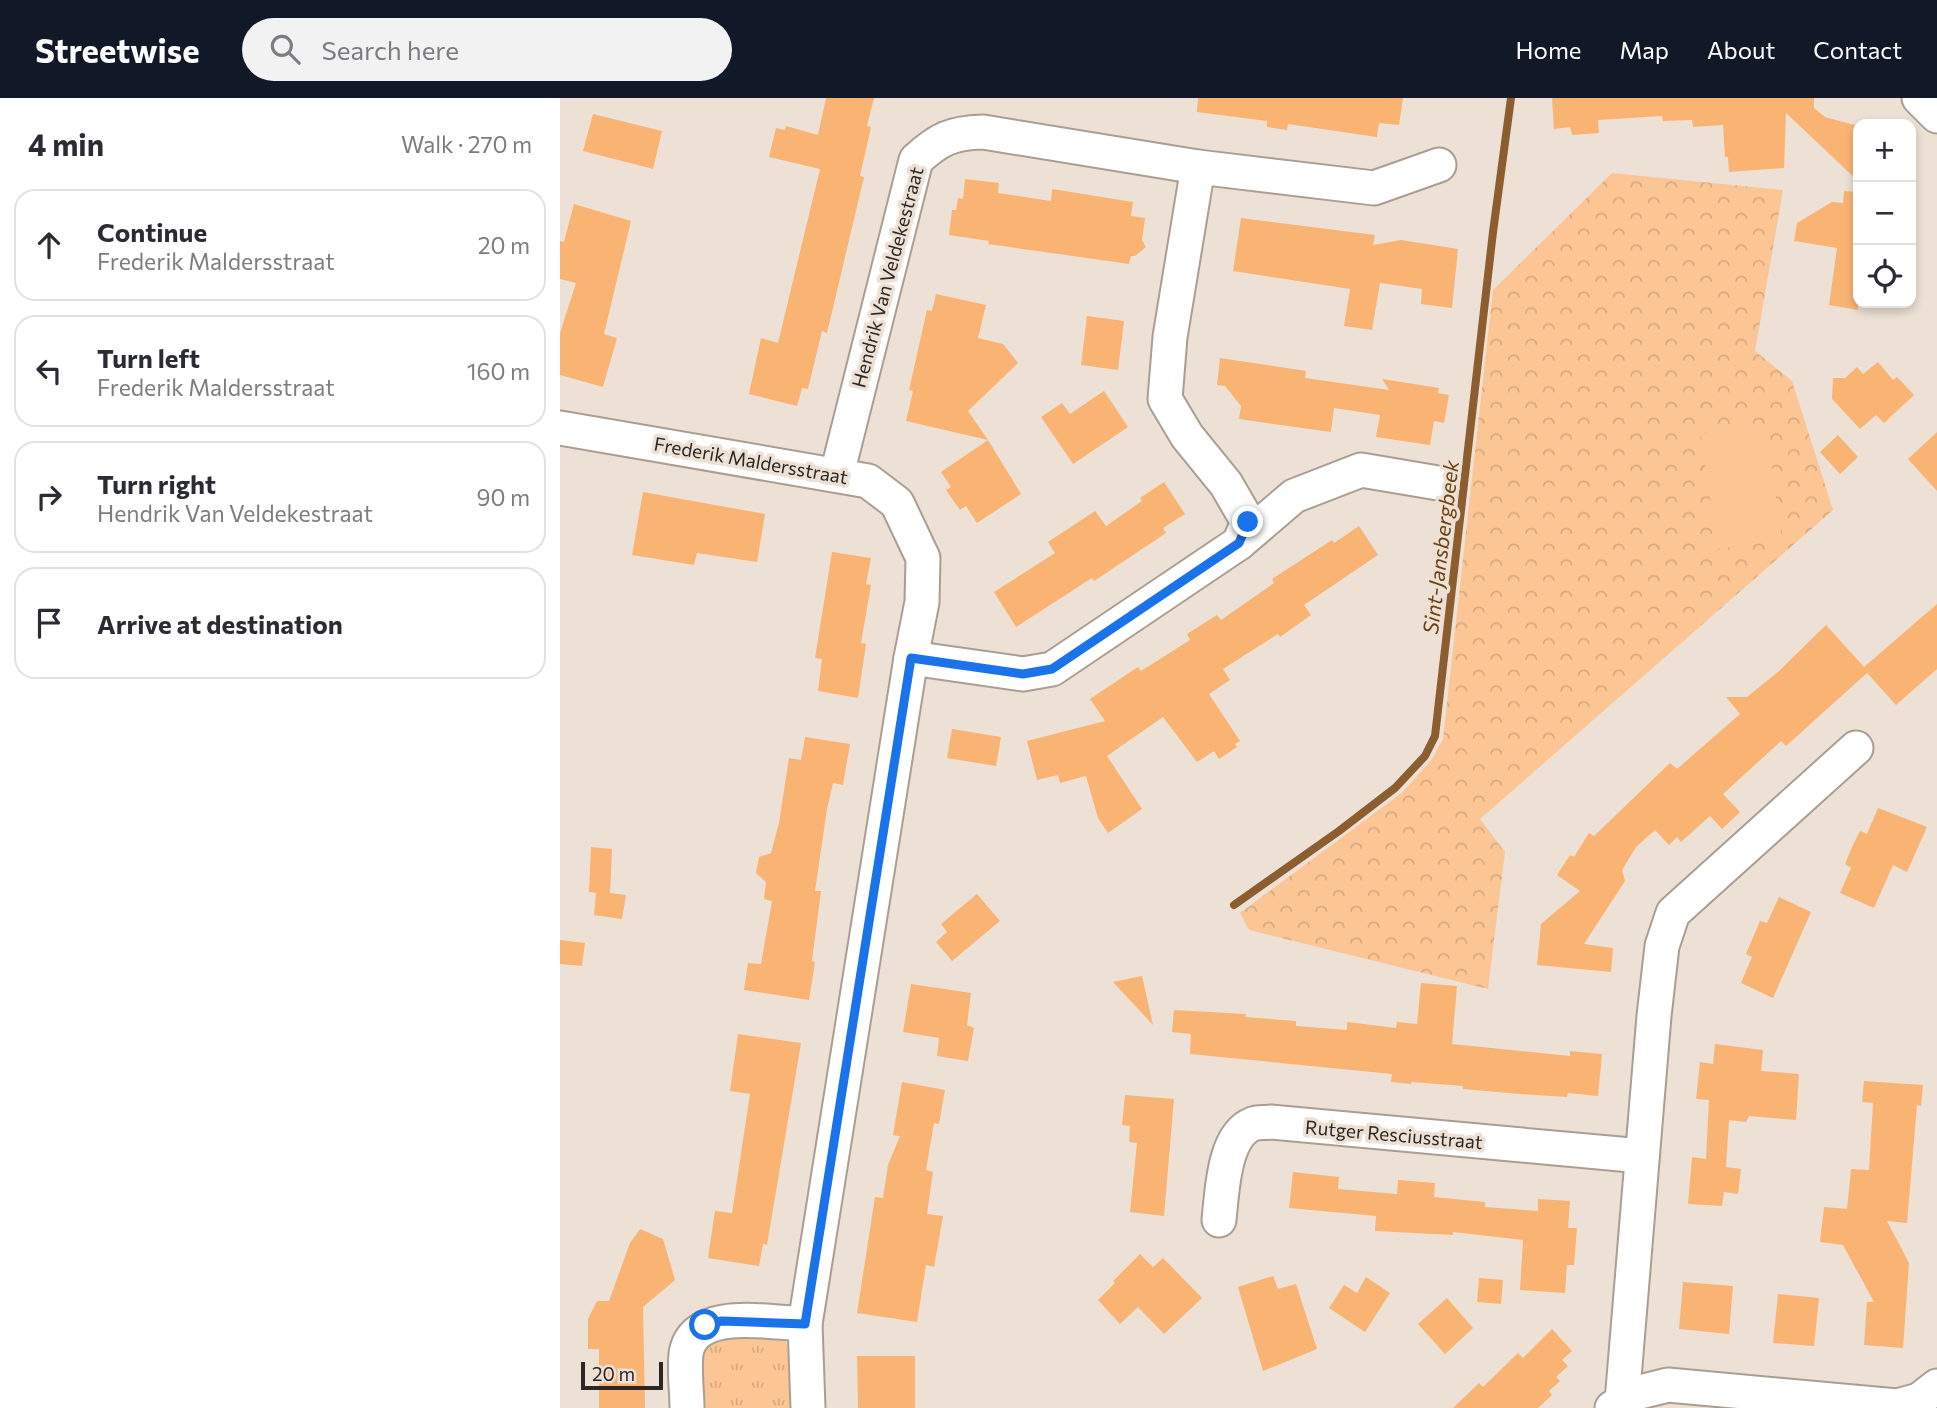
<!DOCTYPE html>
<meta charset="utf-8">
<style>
:root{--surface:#fff;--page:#f2f2f3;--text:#2b2b33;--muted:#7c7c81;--line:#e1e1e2;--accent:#111827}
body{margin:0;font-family:Commissioner,sans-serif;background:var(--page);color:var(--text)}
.controls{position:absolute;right:21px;top:21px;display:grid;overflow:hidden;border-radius:14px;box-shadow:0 4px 10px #0003}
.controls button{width:63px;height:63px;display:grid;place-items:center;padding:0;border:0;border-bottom:2px solid var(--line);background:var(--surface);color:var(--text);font:35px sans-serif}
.scale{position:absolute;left:21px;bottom:18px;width:82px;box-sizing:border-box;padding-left:7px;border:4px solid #2c2723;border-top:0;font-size:19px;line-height:24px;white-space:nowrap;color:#2c2723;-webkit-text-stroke:5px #ede0d4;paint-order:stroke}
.stop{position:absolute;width:21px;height:21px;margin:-16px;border:5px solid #1a73e8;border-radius:50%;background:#fff}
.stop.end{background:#1a73e8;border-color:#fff;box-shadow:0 2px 7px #0008}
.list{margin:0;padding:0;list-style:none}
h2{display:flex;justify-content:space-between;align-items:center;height:91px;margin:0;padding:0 28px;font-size:30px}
h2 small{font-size:23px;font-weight:400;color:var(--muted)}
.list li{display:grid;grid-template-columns:46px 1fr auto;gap:21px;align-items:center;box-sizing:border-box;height:112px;margin:0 14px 14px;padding:0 14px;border:2px solid var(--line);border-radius:21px}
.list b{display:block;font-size:26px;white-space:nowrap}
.list p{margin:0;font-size:23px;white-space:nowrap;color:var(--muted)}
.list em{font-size:23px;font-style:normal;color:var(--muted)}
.icon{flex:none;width:38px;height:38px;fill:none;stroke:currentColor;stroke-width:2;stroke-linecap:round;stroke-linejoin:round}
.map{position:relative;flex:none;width:1377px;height:1310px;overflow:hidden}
header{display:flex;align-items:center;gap:42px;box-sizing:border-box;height:98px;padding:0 35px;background:var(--accent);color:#fff}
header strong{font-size:33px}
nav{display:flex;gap:38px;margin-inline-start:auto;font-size:24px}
.search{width:490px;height:63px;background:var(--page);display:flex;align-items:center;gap:18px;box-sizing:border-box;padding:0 24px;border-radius:38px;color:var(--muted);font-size:26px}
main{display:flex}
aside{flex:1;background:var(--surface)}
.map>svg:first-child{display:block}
.grass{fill:url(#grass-tufts)}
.park{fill:url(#park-crowns)}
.pitch{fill:#fcc594}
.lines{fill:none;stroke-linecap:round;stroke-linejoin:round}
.stream{stroke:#8c5d2e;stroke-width:8}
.building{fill:#f9b474}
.minor-casing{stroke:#aa9e93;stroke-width:37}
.minor{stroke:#fff;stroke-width:33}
.route{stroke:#1a73e8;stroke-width:9}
.labels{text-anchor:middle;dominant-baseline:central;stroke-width:7;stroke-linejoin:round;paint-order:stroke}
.street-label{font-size:19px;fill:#2c2723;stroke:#ede0d4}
.water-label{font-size:21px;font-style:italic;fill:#6e4110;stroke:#ede0d4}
</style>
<header>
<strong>Streetwise</strong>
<div class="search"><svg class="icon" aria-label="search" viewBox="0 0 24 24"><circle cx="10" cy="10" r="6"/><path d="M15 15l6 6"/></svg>Search here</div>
<nav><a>Home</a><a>Map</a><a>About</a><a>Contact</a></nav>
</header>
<main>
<aside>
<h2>4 min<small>Walk · 270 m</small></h2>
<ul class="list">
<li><svg class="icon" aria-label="ahead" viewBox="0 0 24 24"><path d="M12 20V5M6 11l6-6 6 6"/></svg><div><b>Continue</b><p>Frederik Maldersstraat</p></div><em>20 m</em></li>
<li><svg class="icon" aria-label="left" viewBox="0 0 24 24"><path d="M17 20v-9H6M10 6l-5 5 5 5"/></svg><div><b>Turn left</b><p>Frederik Maldersstraat</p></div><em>160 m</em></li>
<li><svg class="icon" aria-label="right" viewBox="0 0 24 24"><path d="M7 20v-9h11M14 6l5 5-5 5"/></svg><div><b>Turn right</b><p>Hendrik Van Veldekestraat</p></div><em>90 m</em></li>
<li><svg class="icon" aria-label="arrive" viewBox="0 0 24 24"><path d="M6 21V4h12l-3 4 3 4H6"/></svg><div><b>Arrive at destination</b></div></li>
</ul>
</aside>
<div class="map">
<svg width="1377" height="1310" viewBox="0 0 1377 1310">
<defs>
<pattern id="grass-tufts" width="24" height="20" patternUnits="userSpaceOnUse" patternTransform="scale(1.75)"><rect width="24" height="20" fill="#fcc594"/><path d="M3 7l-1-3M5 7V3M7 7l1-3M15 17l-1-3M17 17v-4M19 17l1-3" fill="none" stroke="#d8a97f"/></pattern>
<pattern id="park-crowns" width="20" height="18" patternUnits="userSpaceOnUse" patternTransform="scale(1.75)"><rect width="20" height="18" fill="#fcc594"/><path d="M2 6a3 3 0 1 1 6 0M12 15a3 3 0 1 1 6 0" fill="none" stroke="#d8a97f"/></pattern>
</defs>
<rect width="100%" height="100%" fill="#ede0d4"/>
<path class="grass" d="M158,1235L222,1240L231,1251L235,1310H143V1258L149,1242Z"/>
<path class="park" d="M1052,75L1223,92L1195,253L1232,283L1273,412L920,721L945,754L928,891L689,832L680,815L843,694L872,661L883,641L933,192Z"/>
<path class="pitch" d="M1206,327L1222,442L1157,451L1141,336Z"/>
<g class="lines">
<path class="stream" d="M674,807L779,733L835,690L865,658L875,638L933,134L951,0"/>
</g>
<g class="building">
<path d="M266,0H314L307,28L311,29L300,78L304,79L267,235L262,233L248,291L242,290L237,308L189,296L201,240L218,245L260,71L209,59L216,30L225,32L226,28L258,37Z"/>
<path d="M638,0H843L839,27L819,25L817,39L728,26L727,32L707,29V23L637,14Z"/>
<path d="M992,0H1254V10L1265,19L1298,28V83L1226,15L1224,70L1169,74L1168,59H1165L1163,27L1133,29L1132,22L1103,23L1102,18L1038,22L1039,35L1012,37L1010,29L994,31Z"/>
<path d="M33,16L102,33L93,71L23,53Z"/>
<path d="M405,81L439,85L438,95L491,103L492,91L573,104L571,118L585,120L582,142L586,149L575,158H571L569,166L428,146L429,143L389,137L392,112H396L398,100L403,101Z"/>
<path d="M1284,93L1298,94V212L1269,207L1277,150L1234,143L1237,125L1272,104L1283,105Z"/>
<path d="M14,106L71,123L44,236L57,240L43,289L0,277V235L16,185L0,181V143L4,144Z"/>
<path d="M681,120L815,137L813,147L841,142L898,151L892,210L861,206L862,191L820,185L812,232L784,228L790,191L673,173Z"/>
<path d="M376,196L426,207L418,240L443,246L458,265L408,313L428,342L346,323L353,293L349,292L367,212L372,213Z"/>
<path d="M527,218L564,223L558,272L521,267Z"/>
<path d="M660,260L746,273L745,280L829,292L822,281L879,290L878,295L889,297L884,325L874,323L870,347L816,339L820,317L774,310L771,334L679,321L681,308L665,288L657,287Z"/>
<path d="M1318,264L1333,282L1337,279L1354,297L1324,325L1316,317L1300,331L1272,301L1273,280H1285L1297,269L1303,276Z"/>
<path d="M544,293L568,329L513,366L481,319L502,305L510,316Z"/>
<path d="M1377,334V393L1348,361Z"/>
<path d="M1278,337L1298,359L1280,376L1260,354Z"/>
<path d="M428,342L461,396L417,425L406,408L400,412L386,392L391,389L381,374Z"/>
<path d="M604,384L625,416L603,430L606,435L534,483L532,480L456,529L434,494L495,455L488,444L535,413L546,428L582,403L580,400Z"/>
<path d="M83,394L205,416L197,464L137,455L134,467L72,457Z"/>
<path d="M799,428L818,457L744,507L751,517L720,539L718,536L663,571L670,582L649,596L680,643L675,646L677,649L659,661L654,653L637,664L603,619L547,658L582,711L548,735L538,720L526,678L500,685L498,677L477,682L467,643L545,623L530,601L578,569L581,573L630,542L627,536L657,517L661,522L714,485L712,481L772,442L774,445Z"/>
<path d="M272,454L311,460L306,486L311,487L301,545L306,546L298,600L258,593L262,561L255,560Z"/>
<path d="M1377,506V571L1336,607L1307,575L1226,648L1221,643L1163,696L1180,714L1162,731L1150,718L1121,744L1117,739L1109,747L1095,732L1076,749L1062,772L1065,783L1024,846L1053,850L1051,874L977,867L981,826L1020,793L997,777L1010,757L1014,759L1029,735L1034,738L1110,665L1117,671L1180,616L1166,599H1187L1219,573L1266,527L1304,569Z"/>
<path d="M392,631L441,639L436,668L387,660Z"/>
<path d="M245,639L290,646L283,687L273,685L267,711L255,793H261L252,863L255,864L249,902L184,892L188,865L201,866L212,803L204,801L206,784L196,775L199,759L211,755L219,725L229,660L241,662Z"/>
<path d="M1318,710L1367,729L1347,774L1333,767L1314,810L1280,795L1291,770L1285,766L1292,749L1300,733L1307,736Z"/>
<path d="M31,749L52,751L50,795L66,797L62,821L34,817L36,795L29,794Z"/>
<path d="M417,796L440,823L392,863L376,844L387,834L381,826Z"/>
<path d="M1219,799L1251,814L1213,900L1181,885L1192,859L1186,856L1200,823L1207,825Z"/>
<path d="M0,842L25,845L22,868L0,866Z"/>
<path d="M582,878L593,927L553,884Z"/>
<path d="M861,885L897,888L892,946L1010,958V953L1042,956L1038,998L1008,995L1007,999L960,996L903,991V988L852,984L851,986L831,984L832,976L630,956L631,936L612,934L614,912L686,916L685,919L736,923V928L787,932V924L836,930L837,924L857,926Z"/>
<path d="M351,886L411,895L407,927L414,930L408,963L377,958L379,940L343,934Z"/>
<path d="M178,936L241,945L207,1147L203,1146L199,1168L148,1160L155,1113L172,1115L190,996L170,993Z"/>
<path d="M1155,946L1203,952L1201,973L1239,976L1236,1022L1189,1018L1186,1024L1169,1022L1166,1069L1181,1071L1178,1096L1164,1094L1162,1108L1128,1106L1132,1059L1146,1061L1149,1002L1136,1001L1140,964L1153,966Z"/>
<path d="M1304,983L1363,987L1361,1008L1357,1007L1347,1125L1327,1123L1349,1165L1343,1250L1304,1247L1307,1204H1314L1283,1147L1260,1144L1264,1109L1287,1111L1291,1071L1309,1072L1313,1005L1302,1004Z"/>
<path d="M342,984L385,992L379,1026L374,1025L366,1072L373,1074L367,1116L383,1118L374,1169L366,1167L357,1224L297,1215L315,1099L323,1100L328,1067L340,1038L333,1037Z"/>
<path d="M565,997L614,1001L604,1118L570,1114L577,1045L569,1044L570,1028L562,1027Z"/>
<path d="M733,1074L779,1079L778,1091L837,1096L838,1082L875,1085L874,1099L925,1104V1109L978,1113V1101L1010,1103L1008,1130H1017L1014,1167H1007L1005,1195L960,1192L963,1142L893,1134V1137L815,1133L816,1118L729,1110Z"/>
<path d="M80,1131L103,1141L115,1182L83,1209L85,1310H39V1251H28V1221L37,1203H49L70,1145Z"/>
<path d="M580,1156L593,1169L603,1160L642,1200L604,1236L578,1209L560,1226L538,1202L555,1185L553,1183Z"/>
<path d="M713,1178L718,1191L736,1186L757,1251L703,1273L678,1189Z"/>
<path d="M806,1179L830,1195L805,1234L769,1210L784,1187L797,1195Z"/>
<path d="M919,1180L943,1182L941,1206L917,1204Z"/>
<path d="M1123,1184L1173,1188L1169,1236L1119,1231Z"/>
<path d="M1218,1196L1259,1200L1254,1248L1213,1245Z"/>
<path d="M887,1200L913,1230L885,1256L858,1226Z"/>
<path d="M992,1231L1012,1253L1002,1262L1008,1268L996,1279L1000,1283L989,1293L992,1297L978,1310H893L919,1285L923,1289L958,1255L963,1260Z"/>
<path d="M297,1258H355V1310H298Z"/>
</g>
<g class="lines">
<g class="minor-casing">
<g id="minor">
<path d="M1359,0L1377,18"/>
<path d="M0,330L308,383L337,405L363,460L362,504L351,560L245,1226L248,1310"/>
<path d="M277,376L356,62C379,41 391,35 423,34L638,69L814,90L879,67"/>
<path d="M679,445L734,398L801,372L878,385"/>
<path d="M351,560L463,576L492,571L679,445L688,424L666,386L627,338L605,301L610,239L638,69"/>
<path d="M659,1122C662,1096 663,1037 693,1026C698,1024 706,1025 710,1024L1082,1058"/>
<path d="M1062,1304L1094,918L1102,848L1113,815L1296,650"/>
<path d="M127,1310C127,1293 124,1273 126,1256C133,1208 212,1225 245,1226"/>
<path d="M1052,1310L1076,1295L1108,1287L1337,1308L1359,1302L1377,1288"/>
</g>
</g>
<use href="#minor" class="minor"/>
</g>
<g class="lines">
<path class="route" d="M145,1227L162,1223L245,1226L351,560L463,576L492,571L679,445L688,424"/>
</g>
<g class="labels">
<g class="street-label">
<text transform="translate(327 179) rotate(-75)">Hendrik Van Veldekestraat</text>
<text transform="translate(191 362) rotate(10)">Frederik Maldersstraat</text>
<text transform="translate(834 1036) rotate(5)">Rutger Resciusstraat</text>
</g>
<g class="water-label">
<text transform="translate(880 449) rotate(-83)">Sint-Jansbergbeek</text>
</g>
</g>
</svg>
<div class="controls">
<button>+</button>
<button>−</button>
<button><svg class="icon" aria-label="locate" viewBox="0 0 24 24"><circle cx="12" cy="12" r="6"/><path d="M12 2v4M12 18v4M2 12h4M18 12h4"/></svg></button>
</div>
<div class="scale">20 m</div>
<div class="stop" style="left:145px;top:1227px"></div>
<div class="stop end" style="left:688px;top:424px"></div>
</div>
</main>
